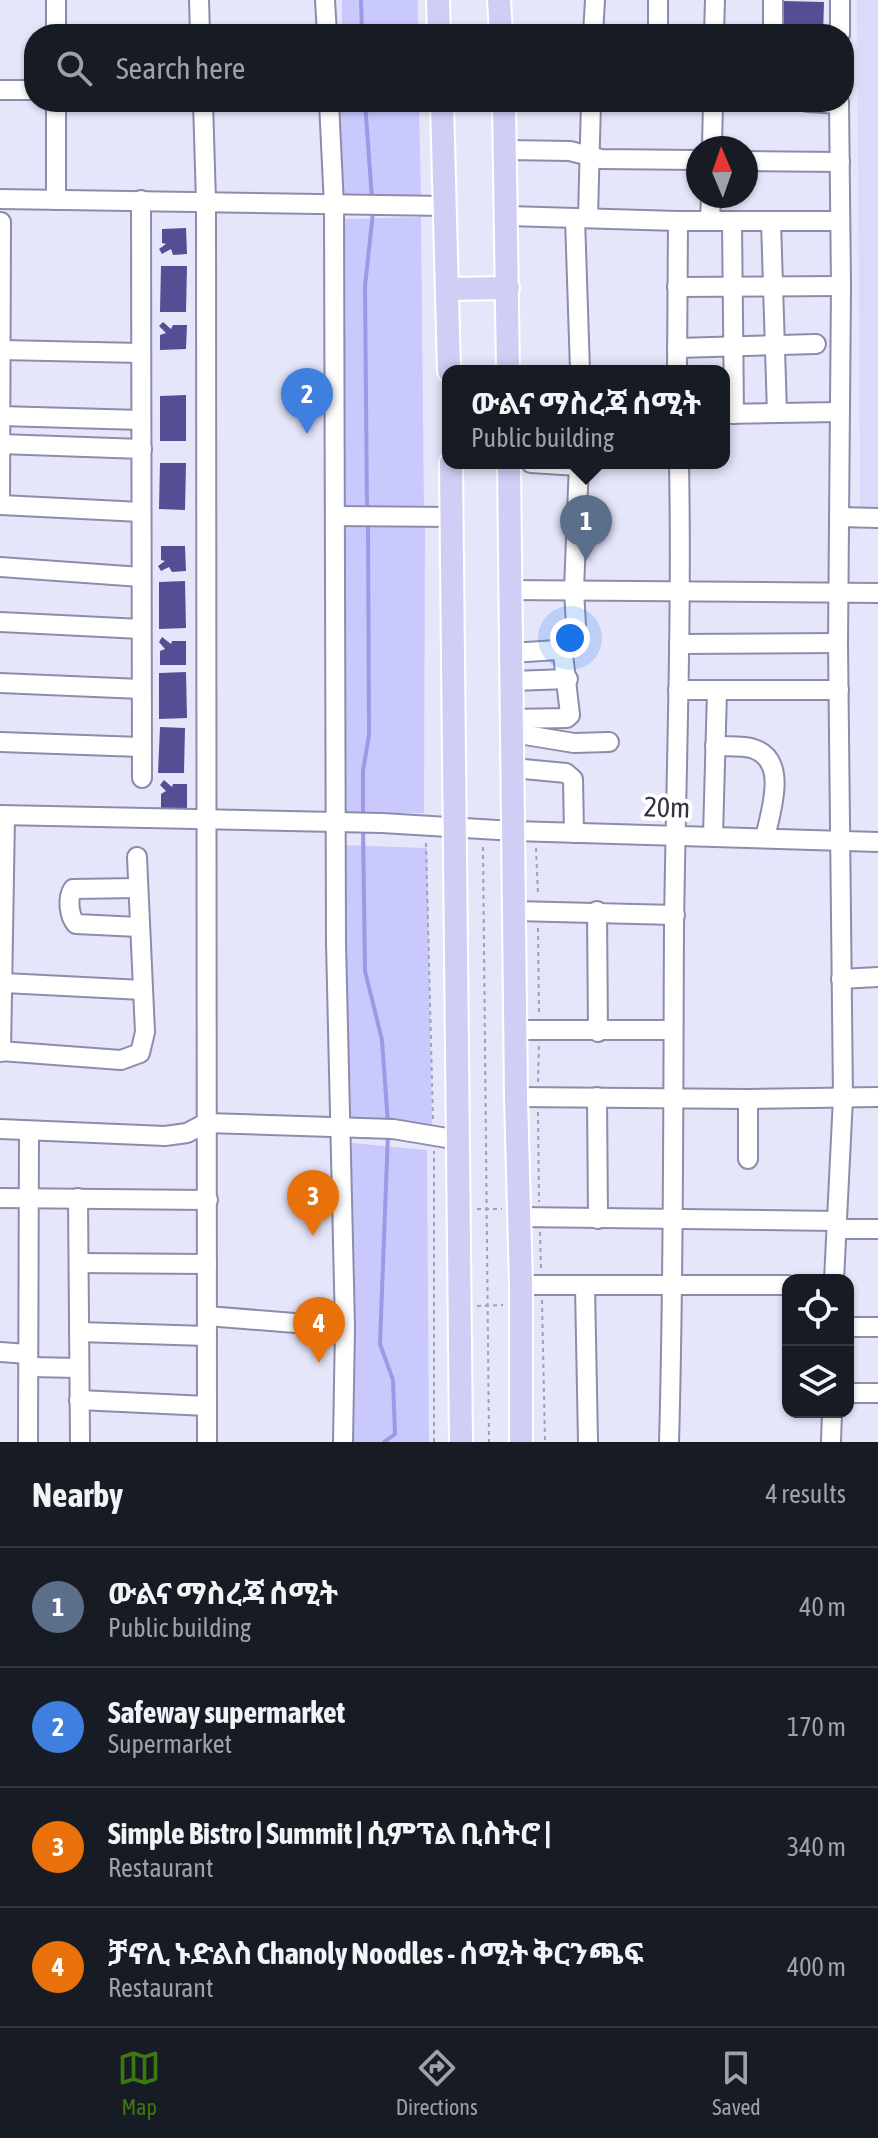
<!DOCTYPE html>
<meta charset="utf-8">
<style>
:root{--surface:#171b24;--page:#20242c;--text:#f1f3f6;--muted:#9ea1a6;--line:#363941;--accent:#3c7810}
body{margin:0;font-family:"Asap Condensed","Noto Sans Ethiopic",sans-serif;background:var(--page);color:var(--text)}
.controls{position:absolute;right:24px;bottom:24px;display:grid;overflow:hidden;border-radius:16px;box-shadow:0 2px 6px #0004}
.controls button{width:72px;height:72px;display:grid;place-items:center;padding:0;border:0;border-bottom:2px solid var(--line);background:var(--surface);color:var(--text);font:40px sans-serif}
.compass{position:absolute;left:686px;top:136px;width:72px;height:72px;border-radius:50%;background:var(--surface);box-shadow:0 2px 6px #0004;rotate:358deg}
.you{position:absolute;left:570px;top:638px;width:28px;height:28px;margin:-20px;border:6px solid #fff;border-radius:50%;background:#1a73e8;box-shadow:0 0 0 12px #1a73e833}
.badge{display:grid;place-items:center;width:52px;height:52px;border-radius:50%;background:var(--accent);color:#fff;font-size:26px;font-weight:700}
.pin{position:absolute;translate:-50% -66px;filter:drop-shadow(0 2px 4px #0008)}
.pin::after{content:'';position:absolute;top:42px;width:28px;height:24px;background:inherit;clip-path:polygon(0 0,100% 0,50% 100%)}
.popup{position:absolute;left:442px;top:365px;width:288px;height:104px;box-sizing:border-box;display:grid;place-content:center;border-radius:16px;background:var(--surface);filter:drop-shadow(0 2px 6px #0005);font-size:26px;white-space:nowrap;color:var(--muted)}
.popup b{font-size:30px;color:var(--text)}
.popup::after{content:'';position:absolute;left:50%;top:100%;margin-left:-16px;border:16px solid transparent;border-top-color:var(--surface)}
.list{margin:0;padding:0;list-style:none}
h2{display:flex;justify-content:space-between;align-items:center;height:104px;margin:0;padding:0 32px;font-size:34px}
h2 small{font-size:26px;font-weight:400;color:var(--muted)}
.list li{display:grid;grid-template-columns:52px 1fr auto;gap:24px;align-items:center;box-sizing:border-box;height:120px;padding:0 32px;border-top:2px solid var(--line)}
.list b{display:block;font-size:30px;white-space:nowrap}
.list p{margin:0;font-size:26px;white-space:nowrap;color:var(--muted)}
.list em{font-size:26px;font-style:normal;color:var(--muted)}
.icon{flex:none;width:44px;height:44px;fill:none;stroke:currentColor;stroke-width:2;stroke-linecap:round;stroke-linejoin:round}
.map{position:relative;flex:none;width:878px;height:1442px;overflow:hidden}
.search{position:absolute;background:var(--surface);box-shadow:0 2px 6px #0004;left:24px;right:24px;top:24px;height:88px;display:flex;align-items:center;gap:20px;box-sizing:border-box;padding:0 28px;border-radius:32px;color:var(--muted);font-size:30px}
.sheet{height:584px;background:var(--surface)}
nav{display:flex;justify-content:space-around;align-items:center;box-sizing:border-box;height:112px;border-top:2px solid var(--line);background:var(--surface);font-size:22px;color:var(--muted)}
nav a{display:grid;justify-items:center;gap:4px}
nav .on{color:var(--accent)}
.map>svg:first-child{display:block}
.built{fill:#dadafb}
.green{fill:#cac9fe}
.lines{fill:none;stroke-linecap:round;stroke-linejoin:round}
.stream{stroke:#9e99e6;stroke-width:4}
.building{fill:#554e94}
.minor-casing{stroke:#8d8cac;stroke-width:22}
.major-casing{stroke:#fff;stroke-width:26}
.path{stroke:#a1a1b3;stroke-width:2;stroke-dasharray:4 4;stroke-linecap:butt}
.minor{stroke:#fff;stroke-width:18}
.major{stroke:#d0cef5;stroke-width:22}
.labels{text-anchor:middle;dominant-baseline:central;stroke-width:8;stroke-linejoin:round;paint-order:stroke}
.street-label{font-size:28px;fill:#343341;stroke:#fff}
</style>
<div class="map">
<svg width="878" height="1442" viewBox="0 0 878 1442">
<rect width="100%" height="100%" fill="#e6e6fb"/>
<path class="built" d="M857,0H878V507H860Z"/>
<g class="green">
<rect x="342" y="0" width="76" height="34"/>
<path d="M341,102H419L421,197L341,196Z"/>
<path d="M421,217L424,512L343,511L341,219Z"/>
<path d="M340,527H425L424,813H340Z"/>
<path d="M340,845L427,848L432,1126L349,1118Z"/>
<path d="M352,1143L427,1150L429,1442H347Z"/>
</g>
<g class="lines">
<g class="stream">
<path d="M361,0L362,34"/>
<path d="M365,102L372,199"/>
<path d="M367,511L365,286L373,212"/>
<path d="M363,818V771L369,735L368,524"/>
<path d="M363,827L365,971L382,1040L388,1124"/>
<path d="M384,1442L395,1434L393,1380L380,1344L388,1133"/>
</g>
</g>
<g class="building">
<path d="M782,1L824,2L823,34H781Z"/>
<path d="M186,228L187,254L173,255L171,249L162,254L159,249L166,244L162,243V229Z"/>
<path d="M161,266H187L186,312H160Z"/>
<path d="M163,322L171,329L173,325H187L186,349L160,350V335L166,333L159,326Z"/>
<path d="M186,395V441H160V396Z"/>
<path d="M160,463H186L185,510L159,509Z"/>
<path d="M161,546H185L186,571L172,572L169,567L161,571L158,566L165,561L161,560Z"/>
<path d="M185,581L186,628L159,629V582Z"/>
<path d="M162,637L171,644L172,641H186V665H160V651L165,649L159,642Z"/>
<path d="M186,672L187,718L159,719V673Z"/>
<path d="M160,727L185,728L184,773H158Z"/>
<path d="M164,780L172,787L173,784H187V808H161V794L166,791L160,785Z"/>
</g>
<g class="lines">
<g class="minor-casing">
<g id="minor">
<path d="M56,0V34"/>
<path d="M199,0L200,34"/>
<path d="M325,0L327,34"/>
<path d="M773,0V34"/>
<path d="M593,34L595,0"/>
<path d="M658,34V0"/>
<path d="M714,34L715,0"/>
<path d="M840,34V0"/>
<path d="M0,90H34"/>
<path d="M56,102V200"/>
<path d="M203,102L206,202L207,1442"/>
<path d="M329,102L334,206L336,943L345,1327L343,1442"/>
<path d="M808,102L839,104"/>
<path d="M712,148L713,102"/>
<path d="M506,150L570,151L601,159L698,160"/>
<path d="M746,161L840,162"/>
<path d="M0,199L445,206"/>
<path d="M141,200L142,778"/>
<path d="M508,216L678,221H840"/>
<path d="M588,217L591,102"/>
<path d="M575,218L580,371"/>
<path d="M710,221L711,196"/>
<path d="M732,221L734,414"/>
<path d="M771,221L777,413"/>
<path d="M677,287L841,286"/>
<path d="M677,348L816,344"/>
<path d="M1,350L141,353"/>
<path d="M677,371L678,221"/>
<path d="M724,414L840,412"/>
<path d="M0,416L141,420"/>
<path d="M0,444L142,449"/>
<path d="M531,463L579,466"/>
<path d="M0,505L1,222"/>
<path d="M1,505L141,512"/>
<path d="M335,516L453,517"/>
<path d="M839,517L878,518"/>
<path d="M0,567L141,577"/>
<path d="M509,590L878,593"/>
<path d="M0,622L141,629"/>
<path d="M576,626L574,590L579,463"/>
<path d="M679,644L838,643"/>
<path d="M511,653L557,650L563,654L570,715L567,718L512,719"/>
<path d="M512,681L568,679"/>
<path d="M0,683L141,689"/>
<path d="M678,690H839"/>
<path d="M513,733L574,743L609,742"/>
<path d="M0,742L140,747"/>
<path d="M715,746C727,747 743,745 754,749C789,761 770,813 765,838"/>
<path d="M513,768L566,773L573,779L574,833"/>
<path d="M0,815L382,823L514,831L878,842"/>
<path d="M713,836L717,691"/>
<path d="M138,888L73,889C67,898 69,916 76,924L139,927"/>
<path d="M514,911L675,915"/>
<path d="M597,911L598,1032"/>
<path d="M841,979L878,977"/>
<path d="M4,983L143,990"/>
<path d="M515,1030H673"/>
<path d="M0,1051L121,1060L140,1053L145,1032L137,857"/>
<path d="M1,1052L5,816"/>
<path d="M516,1097L748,1099L878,1097"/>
<path d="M597,1097L598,1219"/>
<path d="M0,1129L165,1136L187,1133L206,1123L393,1129L459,1140"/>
<path d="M748,1159V1099"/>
<path d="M0,1198L208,1200"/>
<path d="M78,1198L80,1442"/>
<path d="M519,1217L837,1221"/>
<path d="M837,1229H878"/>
<path d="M79,1263L207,1264"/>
<path d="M834,1280L843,1098L838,643L841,286L839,102"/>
<path d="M521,1285H788"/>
<path d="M585,1286L588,1442"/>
<path d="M207,1316L345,1327"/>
<path d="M848,1327H878"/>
<path d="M79,1332L207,1336"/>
<path d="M0,1352L28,1354"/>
<path d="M29,1367L79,1368"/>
<path d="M848,1393H878"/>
<path d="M79,1400L207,1406"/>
<path d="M28,1442L29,1131"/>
<path d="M669,1442C674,1271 673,1100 674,928C676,773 682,618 679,463"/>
<path d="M831,1442L832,1412"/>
</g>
</g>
<g class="major-casing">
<g id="major">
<path d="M438,0L439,34"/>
<path d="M499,0L501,34"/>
<path d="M442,102L449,371"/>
<path d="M504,102L508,371"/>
<path d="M447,289L508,288"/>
<path d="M451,463L461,1442"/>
<path d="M509,463L516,1097L521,1285V1442"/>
</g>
</g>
<g class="path">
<path d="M426,843L433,1121"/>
<path d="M483,847L489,1442"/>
<path d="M536,848L538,894"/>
<path d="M538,928L539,1014"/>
<path d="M538,1082L539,1044"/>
<path d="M538,1112L539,1202"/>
<path d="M477,1209H502"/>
<path d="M540,1232L541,1270"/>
<path d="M542,1300L545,1442"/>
<path d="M477,1306L503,1305"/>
<path d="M434,1442V1151"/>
</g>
<use href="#minor" class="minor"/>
<use href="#major" class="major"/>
</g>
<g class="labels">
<g class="street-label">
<text transform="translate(667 807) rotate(2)">20m</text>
</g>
</g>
</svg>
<div class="controls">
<button><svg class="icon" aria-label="locate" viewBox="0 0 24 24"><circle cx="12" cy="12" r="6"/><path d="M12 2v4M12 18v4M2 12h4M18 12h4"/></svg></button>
<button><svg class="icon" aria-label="layers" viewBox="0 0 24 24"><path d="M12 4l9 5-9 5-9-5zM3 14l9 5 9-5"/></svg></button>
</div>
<svg class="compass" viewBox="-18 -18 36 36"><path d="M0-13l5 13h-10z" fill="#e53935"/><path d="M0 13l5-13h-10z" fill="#9ea1a6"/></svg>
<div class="you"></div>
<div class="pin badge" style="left:586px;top:561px;background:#5c6f8a">1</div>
<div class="popup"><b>ውልና ማስረጃ ሰሚት</b>Public building</div>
<div class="pin badge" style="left:307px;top:434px;background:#3f7fe0">2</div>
<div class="pin badge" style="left:313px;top:1236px;background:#e8710a">3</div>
<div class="pin badge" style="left:319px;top:1363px;background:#e8710a">4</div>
<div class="search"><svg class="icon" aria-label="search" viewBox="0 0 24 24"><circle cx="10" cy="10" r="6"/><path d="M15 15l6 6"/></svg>Search here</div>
</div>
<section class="sheet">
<h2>Nearby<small>4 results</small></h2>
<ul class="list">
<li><span class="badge" style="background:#5c6f8a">1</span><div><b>ውልና ማስረጃ ሰሚት</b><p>Public building</p></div><em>40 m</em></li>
<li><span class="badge" style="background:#3f7fe0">2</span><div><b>Safeway supermarket</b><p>Supermarket</p></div><em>170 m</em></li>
<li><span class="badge" style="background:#e8710a">3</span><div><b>Simple Bistro | Summit | ሲምፕል ቢስትሮ |</b><p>Restaurant</p></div><em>340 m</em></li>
<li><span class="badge" style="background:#e8710a">4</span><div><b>ቻኖሊ ኑድልስ Chanoly Noodles - ሰሚት ቅርንጫፍ</b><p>Restaurant</p></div><em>400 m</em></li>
</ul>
</section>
<nav>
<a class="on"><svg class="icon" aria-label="map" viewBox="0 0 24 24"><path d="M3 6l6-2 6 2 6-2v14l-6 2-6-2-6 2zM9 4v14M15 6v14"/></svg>Map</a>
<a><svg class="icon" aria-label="directions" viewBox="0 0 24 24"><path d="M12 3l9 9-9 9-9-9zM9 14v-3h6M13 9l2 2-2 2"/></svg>Directions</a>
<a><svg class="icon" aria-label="saved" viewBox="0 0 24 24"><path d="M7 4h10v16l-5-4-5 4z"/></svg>Saved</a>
</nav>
